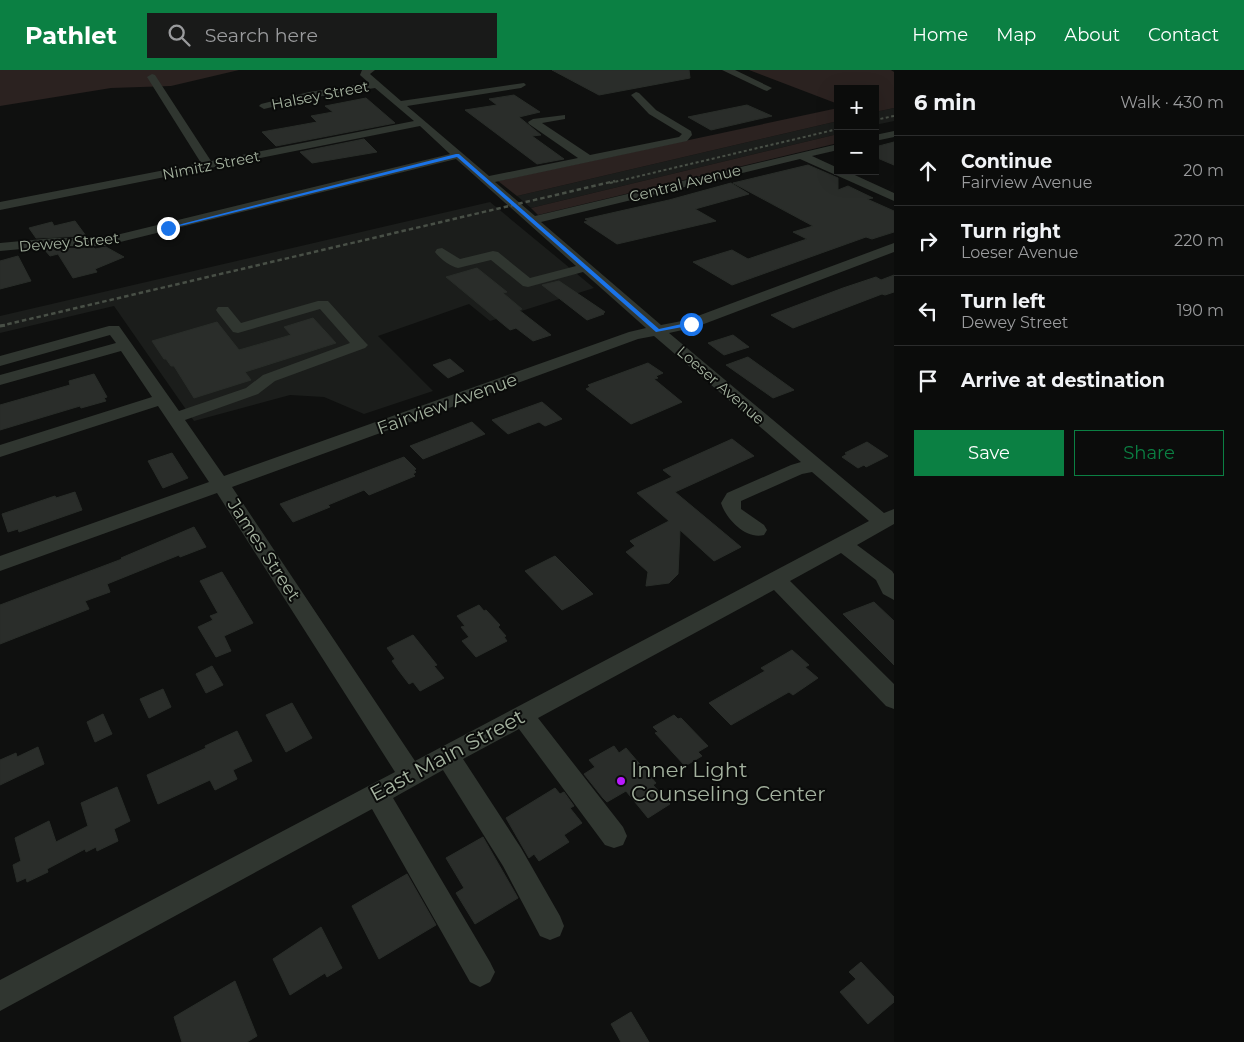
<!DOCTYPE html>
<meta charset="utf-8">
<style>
:root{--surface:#0b0c0b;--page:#191a19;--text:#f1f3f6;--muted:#9a9b9d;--line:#2b2c2c;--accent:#0b8043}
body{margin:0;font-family:Montserrat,sans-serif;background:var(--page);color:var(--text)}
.controls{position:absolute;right:15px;top:15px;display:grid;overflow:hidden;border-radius:0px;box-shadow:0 5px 20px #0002}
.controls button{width:45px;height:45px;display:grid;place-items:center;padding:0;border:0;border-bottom:1px solid var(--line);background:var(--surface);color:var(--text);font:25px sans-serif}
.stop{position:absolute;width:15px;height:15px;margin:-11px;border:4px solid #1a73e8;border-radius:50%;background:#fff}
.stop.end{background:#1a73e8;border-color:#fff;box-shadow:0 1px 5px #0008}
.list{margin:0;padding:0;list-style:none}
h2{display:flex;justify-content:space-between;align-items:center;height:65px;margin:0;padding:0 20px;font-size:21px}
h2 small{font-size:16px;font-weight:400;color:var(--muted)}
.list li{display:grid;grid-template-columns:32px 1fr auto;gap:15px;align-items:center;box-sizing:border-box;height:70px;padding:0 20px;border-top:1px solid var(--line)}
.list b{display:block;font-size:19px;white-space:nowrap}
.list p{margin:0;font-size:16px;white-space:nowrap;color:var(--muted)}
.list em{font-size:16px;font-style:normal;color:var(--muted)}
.actions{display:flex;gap:10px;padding:15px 20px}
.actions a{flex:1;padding:11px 0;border:1px solid var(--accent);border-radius:0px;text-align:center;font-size:18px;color:var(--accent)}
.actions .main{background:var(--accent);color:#fff}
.icon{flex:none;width:28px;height:28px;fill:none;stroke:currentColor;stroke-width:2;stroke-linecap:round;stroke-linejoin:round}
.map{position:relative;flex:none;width:894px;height:972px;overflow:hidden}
header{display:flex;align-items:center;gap:30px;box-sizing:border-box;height:70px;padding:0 25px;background:var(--accent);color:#fff}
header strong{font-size:24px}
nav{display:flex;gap:28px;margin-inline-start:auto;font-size:18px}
.search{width:350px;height:45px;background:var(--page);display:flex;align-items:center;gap:12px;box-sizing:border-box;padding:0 18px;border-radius:0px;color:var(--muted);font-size:19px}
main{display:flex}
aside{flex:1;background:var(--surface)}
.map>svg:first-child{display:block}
.built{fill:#1b1d1b}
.green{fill:#2b2220}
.building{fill:#2a2d2a;stroke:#292d29}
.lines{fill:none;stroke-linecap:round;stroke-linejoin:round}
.minor{fill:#303630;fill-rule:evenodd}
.rail-far2{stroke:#484f46;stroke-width:2;stroke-dasharray:3 2.5;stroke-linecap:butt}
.rail-far1{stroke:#484f46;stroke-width:2.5;stroke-dasharray:4.5 3;stroke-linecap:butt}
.rail{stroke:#484f46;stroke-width:3;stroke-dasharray:5 4.5;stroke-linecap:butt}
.route{fill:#1a73e8}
.poi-dot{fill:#b919ff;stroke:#0a0b0a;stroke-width:2}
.labels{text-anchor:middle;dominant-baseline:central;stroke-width:4;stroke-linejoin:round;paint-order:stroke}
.far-street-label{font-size:15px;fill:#a4b29f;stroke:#0a0b0a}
.street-label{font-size:18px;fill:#a4b29f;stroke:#0a0b0a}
.near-street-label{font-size:21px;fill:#a4b29f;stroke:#0a0b0a}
.near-poi-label{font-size:21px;fill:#a4b29f;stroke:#0a0b0a;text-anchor:start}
</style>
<header>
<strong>Pathlet</strong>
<div class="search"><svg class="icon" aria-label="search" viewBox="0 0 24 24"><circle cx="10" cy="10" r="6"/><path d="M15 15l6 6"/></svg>Search here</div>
<nav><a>Home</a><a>Map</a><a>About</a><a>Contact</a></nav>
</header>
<main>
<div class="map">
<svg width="894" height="972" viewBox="0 0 894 972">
<rect width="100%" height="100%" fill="#0f100f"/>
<g class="built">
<path d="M894,38V51L875,55V42Z"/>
<path d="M838,51V64L531,138L517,126Z"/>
<path d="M490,132L594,218L490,251L469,234L378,266L433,321L364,344L324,327L290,325L194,351L114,236L0,263V246Z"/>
</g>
<g class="green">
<path d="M0,0H239L171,16L111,18L0,36Z"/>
<path d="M749,0H891L894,2V38L875,42V19H838V34Z"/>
<path d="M838,38V51L517,126L498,111Z"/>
<path d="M838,64V73L538,145L531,138Z"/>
</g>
<g class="building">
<path d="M552,0H689L690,8L599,25Z"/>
<path d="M514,25L540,42L519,47L541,65L532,66L564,89L537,94L465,40L497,35L489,29Z"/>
<path d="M366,28L395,53L276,76L262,62L317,52L311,46L333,42L325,36Z"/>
<path d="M747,35L772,46L711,60L688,47Z"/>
<path d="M364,69L377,82L312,93L300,82Z"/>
<path d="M894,72V95L875,87V77Z"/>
<path d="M808,95L838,108V120L848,116L873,128L867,129L894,141V162L872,169L866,167L732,215L693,192L732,180L748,189L807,169L793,162L813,156L733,113Z"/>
<path d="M731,113L749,124L695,139L716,151L617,174L584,152L588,151L585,149L669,130Z"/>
<path d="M75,151L86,166L36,168L29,158L52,152L54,156Z"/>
<path d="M106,177L124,187L95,199L97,202L73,208L58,184L50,186L44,179L94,178L95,179Z"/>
<path d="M18,186L31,211L0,219V191Z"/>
<path d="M477,198L507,222L503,223L522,239L519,240L551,265L533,271L516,258L510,260L446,207Z"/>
<path d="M894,205V222L885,225L882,224L793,258L771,245L843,218L876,207L881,210Z"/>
<path d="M559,211L605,242L603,243L604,244L587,250L542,215Z"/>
<path d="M313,248L336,273L245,302L251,310L194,328L174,296H171L166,289H164L152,271L217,252L239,280L291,265L284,257Z"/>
<path d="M733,265L749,277L724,285L708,273Z"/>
<path d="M748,287L794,320L773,328L726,295Z"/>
<path d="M450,289L464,301L448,308L433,295Z"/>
<path d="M648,293L663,303L656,306L658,308L654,309L682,332L631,354L586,319L590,317L588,315Z"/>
<path d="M94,304L107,327L104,328L106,331L81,338L80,336L0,360V335L70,315L69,311Z"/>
<path d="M542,332L562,349L545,356L539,352L508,364L492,350Z"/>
<path d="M472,352L485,364L423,389L410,376Z"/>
<path d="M732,369L754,386L675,422L741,477L714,491L680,460L678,504L669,513L646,516L648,502L626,482L635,476L630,471L669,451L637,423L672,407L663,400Z"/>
<path d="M867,372L888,386L866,397L864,395L858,398L842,387L847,384L845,383Z"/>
<path d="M172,383L188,408L163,418L148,391Z"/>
<path d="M404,387L416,399L414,400L416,402L413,404L415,406L369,425L364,420L328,435L330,437L293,452L280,434Z"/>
<path d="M75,422L82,440L19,462L18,459L8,462L2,444L55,426L56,428Z"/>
<path d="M194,457L206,477L180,487L179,485L107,514L110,522L85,531L89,539L0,574V535L122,489L121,488Z"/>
<path d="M555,486L593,524L562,540L525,501Z"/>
<path d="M222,502L253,553L224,566L231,581L216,587L198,557L213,550L210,546L218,543L200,511Z"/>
<path d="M874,532L894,551V595L843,544Z"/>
<path d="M479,535L484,541L486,540L500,555L498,557L506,566L504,567L507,571L476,587L462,571L469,567L461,557L465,556L457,546Z"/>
<path d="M413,565L437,595L434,596L444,608L420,621L413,612L409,614L399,601L392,591L395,589L387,578Z"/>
<path d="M792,580L809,595L805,597L818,608L793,625L789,622L731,655L709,633L765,601L761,598Z"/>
<path d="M212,596L223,615L206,623L196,604Z"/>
<path d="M163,619L171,637L149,648L140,629Z"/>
<path d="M292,633L312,668L286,682L266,645Z"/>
<path d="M103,644L112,664L95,672L87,652Z"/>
<path d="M674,645L678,649L681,648L708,676L698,682L702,686L685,696L655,663L658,662L653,657Z"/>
<path d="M237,661L252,691L233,700L237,709L215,720L210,710L158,734L147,705L206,678L205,676Z"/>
<path d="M614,676L619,683L626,678L656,713L653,715L670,734L648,748L626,721L607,732L603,728L584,704L595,697L589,690Z"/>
<path d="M38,677L44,694L0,715V690L16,683L17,687Z"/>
<path d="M117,717L130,751L114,759L118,771L97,781L96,777L86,782L85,779L47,799L48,802L27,812L26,808L17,812L13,795L21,791L15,768L49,751L56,772L88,756L81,733Z"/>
<path d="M555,718L560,724L564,722L574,736L570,738L582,753L564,765L569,772L539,791L534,784L529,788L506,748Z"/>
<path d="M483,767L518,828L475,854L456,823L464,818L446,788Z"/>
<path d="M407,804L436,855L379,889L352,836Z"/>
<path d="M321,857L342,898L327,907L325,903L290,925L273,889Z"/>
<path d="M861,892L894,927V932L868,954L840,922L856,909L849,902Z"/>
<path d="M235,911L257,966L247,972H182L174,947Z"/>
<path d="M631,942L649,972H621L611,954Z"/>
</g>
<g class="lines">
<g class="minor">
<path d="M362,0H375L370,4L401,31L524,13L526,15L521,18L407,36L489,106L578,88L529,54L528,52L533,49L565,45V49L542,53L590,85L679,67L682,64L649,44L631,25L636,22L639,23L656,40L691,61L692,65L687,71L495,112L535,146L838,74V80L812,86L838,98V101H846L894,123V131L800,89L541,152L661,255L687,250L894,173V182L696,257L669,263L884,443L894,439V454L857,475L892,501L894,504V530L883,524L876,510L841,483L790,511L894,614V639L886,636L774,520L538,648L623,757L627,766L623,775L614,778L605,775L519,659L463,689L521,778L560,846L564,856L560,866L550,870L540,866L503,796L443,700L393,728L490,892L495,902L490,912L480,917L470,912L372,739L0,941V910L395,702L217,423L0,501V486L209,412L158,336L0,387V375L152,327L121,281L0,315V305L116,273L110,265L0,296V286L109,256H119L179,341L246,318L263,305L350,273L320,239L238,263L233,262L218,243L216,240L218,237H228L241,253L318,231H328L365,272L368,275L365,278L275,311L258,324L185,350L224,406L629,262L646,258L583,202L528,217L523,216L491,190L458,198C450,196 440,189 435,182L437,179L442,178L460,189L493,181L498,182L530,208L576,196L456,89L104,176H54L0,181V173L54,168H104L450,84L420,56L0,140V132L201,93L147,7L152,4L155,5L211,91L414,51L375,18L309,28L264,39L259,36L261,34L309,22L369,13L360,5ZM654,266L801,392L791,395L727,423L721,433C726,449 746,470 764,465L767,460L764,455L741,439V431L802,404L812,402L869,451L415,691L232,417L638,269Z"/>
<path d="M722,0H735L772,18L767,21L764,20Z"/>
<path d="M894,61V67L875,71V65Z"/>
</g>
<g class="rail-far2">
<path d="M875,50L894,46"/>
<path d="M610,113L838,59"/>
</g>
<path class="rail-far1" d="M0,256L615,111"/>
<path class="rail" d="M0,256L6,255"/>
</g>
<path class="route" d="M456,84H459L659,259L691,252L693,255L656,262L457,87L168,159L166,158Z"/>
<circle class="poi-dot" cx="621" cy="711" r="5"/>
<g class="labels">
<g class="far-street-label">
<text transform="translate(320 25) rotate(-11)">Halsey Street</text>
<text transform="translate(211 95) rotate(-11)">Nimitz Street</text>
<text transform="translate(685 113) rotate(-14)">Central Avenue</text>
<text transform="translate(69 172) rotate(-5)">Dewey Street</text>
<text transform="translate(721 315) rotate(41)">Loeser Avenue</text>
</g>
<g class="street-label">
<text transform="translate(447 334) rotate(-20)">Fairview Avenue</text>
<text transform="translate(264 480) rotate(57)">James Street</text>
</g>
<g class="near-street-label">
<text transform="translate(447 685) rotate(-28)">East Main Street</text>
</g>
<g class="near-poi-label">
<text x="631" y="699">Inner Light<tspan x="631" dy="24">Counseling Center</tspan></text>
</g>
</g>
</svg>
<div class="controls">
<button>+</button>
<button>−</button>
</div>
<div class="stop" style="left:691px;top:254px"></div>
<div class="stop end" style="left:168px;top:158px"></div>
</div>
<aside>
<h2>6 min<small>Walk · 430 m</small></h2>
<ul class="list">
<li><svg class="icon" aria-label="ahead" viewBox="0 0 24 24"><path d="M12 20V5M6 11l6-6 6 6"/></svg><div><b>Continue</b><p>Fairview Avenue</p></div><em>20 m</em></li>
<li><svg class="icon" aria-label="right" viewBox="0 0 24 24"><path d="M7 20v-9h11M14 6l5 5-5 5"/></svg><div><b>Turn right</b><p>Loeser Avenue</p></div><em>220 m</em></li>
<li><svg class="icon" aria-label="left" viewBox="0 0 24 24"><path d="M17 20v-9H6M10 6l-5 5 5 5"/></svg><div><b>Turn left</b><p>Dewey Street</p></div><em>190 m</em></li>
<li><svg class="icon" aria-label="arrive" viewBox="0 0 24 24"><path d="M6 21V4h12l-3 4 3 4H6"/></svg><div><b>Arrive at destination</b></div></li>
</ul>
<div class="actions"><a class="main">Save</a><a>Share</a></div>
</aside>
</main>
